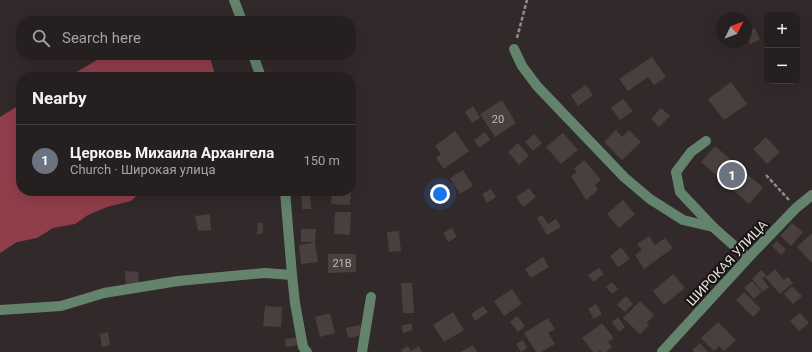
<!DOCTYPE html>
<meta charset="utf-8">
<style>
:root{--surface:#261f20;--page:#322c2d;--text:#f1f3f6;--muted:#a4a2a5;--line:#423d3e;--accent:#3fd77d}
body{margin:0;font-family:Roboto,sans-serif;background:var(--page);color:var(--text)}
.controls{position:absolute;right:12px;top:12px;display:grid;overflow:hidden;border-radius:8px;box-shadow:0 4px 16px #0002}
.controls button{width:36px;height:36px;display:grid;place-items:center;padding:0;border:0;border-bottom:1px solid var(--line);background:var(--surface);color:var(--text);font:20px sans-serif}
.compass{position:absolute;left:716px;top:12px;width:36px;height:36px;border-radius:50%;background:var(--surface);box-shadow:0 4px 16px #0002;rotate:47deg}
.you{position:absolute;left:440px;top:194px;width:14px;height:14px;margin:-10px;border:3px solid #fff;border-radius:50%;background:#1a73e8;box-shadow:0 0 0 6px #1a73e833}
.badge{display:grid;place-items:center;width:26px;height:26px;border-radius:50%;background:var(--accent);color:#fff;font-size:13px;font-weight:700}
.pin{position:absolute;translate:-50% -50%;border:2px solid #fff;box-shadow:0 1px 4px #0006}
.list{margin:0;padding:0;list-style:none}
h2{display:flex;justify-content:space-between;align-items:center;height:52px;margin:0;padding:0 16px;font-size:17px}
h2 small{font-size:13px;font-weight:400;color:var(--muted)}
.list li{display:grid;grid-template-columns:26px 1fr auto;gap:12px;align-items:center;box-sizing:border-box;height:72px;padding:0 16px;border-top:1px solid var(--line)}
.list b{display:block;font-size:15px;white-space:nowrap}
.list p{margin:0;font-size:13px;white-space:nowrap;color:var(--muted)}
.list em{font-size:13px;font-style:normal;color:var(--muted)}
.icon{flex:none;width:22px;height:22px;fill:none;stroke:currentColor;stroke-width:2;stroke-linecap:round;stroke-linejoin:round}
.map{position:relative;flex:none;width:812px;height:352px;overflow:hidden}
.search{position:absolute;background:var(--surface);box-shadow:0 4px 16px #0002;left:16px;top:16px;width:340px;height:44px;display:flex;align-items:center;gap:10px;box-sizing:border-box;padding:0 14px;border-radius:16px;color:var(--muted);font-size:15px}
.panel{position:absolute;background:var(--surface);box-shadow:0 4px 16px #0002;left:16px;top:72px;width:340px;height:124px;border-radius:16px}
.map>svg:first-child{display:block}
.water{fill:#913e4b}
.building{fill:#493f3f}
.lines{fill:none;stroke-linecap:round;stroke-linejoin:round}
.path{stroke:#928b8b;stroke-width:2.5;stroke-dasharray:4 2;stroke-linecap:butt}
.minor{stroke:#63836c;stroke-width:10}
.labels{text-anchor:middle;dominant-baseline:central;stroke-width:4;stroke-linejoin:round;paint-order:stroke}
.number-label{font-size:11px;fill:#c0b9b9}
.street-label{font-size:13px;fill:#e8e2e2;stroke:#171313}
</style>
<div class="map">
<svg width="812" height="352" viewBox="0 0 812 352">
<rect width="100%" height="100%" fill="#32292a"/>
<g class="water">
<path d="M105,55H209L214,71L215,77H68L87,66Z"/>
<path d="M21,104V191H141L131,201L107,207L88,215L75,224L53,228L37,238L17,242L0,253V117Z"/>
</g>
<g class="building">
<path d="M755,28L760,40L750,44L746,36V32Z"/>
<path d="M652,57L666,77L654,85L648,77L628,91L619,79Z"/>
<path d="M731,82L747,104L724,120L708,99Z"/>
<path d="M586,85L593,95L578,106L571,95Z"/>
<path d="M623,99L633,111L620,120L611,108Z"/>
<path d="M502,100L516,123L495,137L480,114Z"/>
<path d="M473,106L480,118L472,123L465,112Z"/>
<path d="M661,108L670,116L659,127L651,119Z"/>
<path d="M616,130L622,137L629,130L641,142L622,160L604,142Z"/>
<path d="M455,131L469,151L444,169L436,158L441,154L435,146Z"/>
<path d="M485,132L490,140L479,148L474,140Z"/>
<path d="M563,133L578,150L561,164L546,147Z"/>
<path d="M534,134L542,143L533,151L525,142Z"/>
<path d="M766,137L780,152L767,164L753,149Z"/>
<path d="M518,143L529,156L519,165L508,152Z"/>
<path d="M715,146L763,188L749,204L701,162Z"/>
<path d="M584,160L601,180L595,185L598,190L586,200L571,176L577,172L574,169Z"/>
<path d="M463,170L473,186L460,194L450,178Z"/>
<path d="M529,188L536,197L523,207L516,197Z"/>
<path d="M491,189L496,197L487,203L482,194Z"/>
<path d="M301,191H310L311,209H302Z"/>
<path d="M332,191H351L350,205L331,204Z"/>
<path d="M623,200L635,214L619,228L607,214Z"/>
<path d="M335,212H351L350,235L334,234Z"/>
<path d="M210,214L211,230L198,231L195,216Z"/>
<path d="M542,215L548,224L556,219L561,227L547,235L537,218Z"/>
<path d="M258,223H263V233L257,235Z"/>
<path d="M792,223L803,232L791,246L780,236Z"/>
<path d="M452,228L457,237L448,242L443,233Z"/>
<path d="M301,229H316L315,242L318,262L301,264L299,245L315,242H301Z"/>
<path d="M399,231L401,251L389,252L387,232Z"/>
<path d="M812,233V263L797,247Z"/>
<path d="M649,236L655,245L665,238L673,248L644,269L635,255L642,250L637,244Z"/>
<path d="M777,241L786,250L781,255L772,246Z"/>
<path d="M621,247L630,259L618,267L610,256Z"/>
<path d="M328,254H356V272L328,273Z"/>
<path d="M543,257L549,267L531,278L525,269Z"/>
<path d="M599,268L604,274L593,282L588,275Z"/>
<path d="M775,269L784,280L788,277L793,283L780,294L765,277L762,278L769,287L763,292L752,279L761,270L767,276Z"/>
<path d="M125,271L138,272L140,290L126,289Z"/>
<path d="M673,274L685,288L664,305L653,291Z"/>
<path d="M752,281L762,292L754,299L744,288Z"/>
<path d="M612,282L618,289L612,294L606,287Z"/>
<path d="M401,283H412L414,313H403Z"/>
<path d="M792,286L802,296L793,304L784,294Z"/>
<path d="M512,289L522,304L504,316L494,301Z"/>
<path d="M744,292L761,309L753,317L736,300Z"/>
<path d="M626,296L633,304L625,312L617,305Z"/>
<path d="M640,301L654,315L647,323L649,325L640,334L623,318Z"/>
<path d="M596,304L602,314L594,319L588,309Z"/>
<path d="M265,306L282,307L281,327L263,326Z"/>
<path d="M483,306L488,312L475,321L471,314Z"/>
<path d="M453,312L464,330L444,342L433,325Z"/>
<path d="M330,313L335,333L320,337L315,317Z"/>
<path d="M800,313L809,323L799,331L790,321Z"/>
<path d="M517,316L525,326L518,332L510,322Z"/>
<path d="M618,317L625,327L619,332L612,322Z"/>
<path d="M548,318L555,329L548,333L555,344L541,352H536L524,333Z"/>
<path d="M718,322L736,340L724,351L719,346L714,351L701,338Z"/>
<path d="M411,323L413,330L403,333L401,326Z"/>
<path d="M602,323L614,338L608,342L612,347L606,352H601L600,350L598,352H593L582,338Z"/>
<path d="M360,325L363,335L348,338L346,328Z"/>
<path d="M108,332L110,345L102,347L100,334Z"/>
<path d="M299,337L300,345L286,347L285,339Z"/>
<path d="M523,340L527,348L521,352L516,344Z"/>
<path d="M700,343L708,352H694L692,350Z"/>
<path d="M473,345L477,352H460Z"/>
<path d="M408,346L411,351L419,346L422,352H402L401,350Z"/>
</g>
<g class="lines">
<g class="path">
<path d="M517,38L527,0"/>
<path d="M766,175L789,200"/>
</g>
<g class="minor">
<path d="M234,0L242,21"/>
<path d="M514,49L522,66L537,86L624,177L650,199L683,220L713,227"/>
<path d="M253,55L261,77"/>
<path d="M706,141L691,152L676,172L680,192L713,227L748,258"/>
<path d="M285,191L292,275L295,303L303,347L307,352"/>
<path d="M0,310L61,306L104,293L178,281L265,273L292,275"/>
<path d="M362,352L371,297"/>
<path d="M662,352L748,258L796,208L812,195"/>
</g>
</g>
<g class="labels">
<g class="number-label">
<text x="498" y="119">20</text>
<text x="342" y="263">21В</text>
</g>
<g class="street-label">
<text transform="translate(727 263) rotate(-47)">ШИРОКАЯ УЛИЦА</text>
</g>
</g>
</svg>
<div class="controls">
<button>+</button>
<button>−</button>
</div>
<svg class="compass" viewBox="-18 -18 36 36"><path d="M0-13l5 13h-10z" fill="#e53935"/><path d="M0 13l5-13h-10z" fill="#a4a2a5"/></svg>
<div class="you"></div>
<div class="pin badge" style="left:732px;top:175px;background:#6b7280">1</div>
<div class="search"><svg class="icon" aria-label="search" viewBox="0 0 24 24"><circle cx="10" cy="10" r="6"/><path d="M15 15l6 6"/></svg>Search here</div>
<section class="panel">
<h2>Nearby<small></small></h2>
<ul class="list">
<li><span class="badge" style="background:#6b7280">1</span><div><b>Церковь Михаила Архангела</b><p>Church · Широкая улица</p></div><em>150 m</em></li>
</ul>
</section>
</div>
